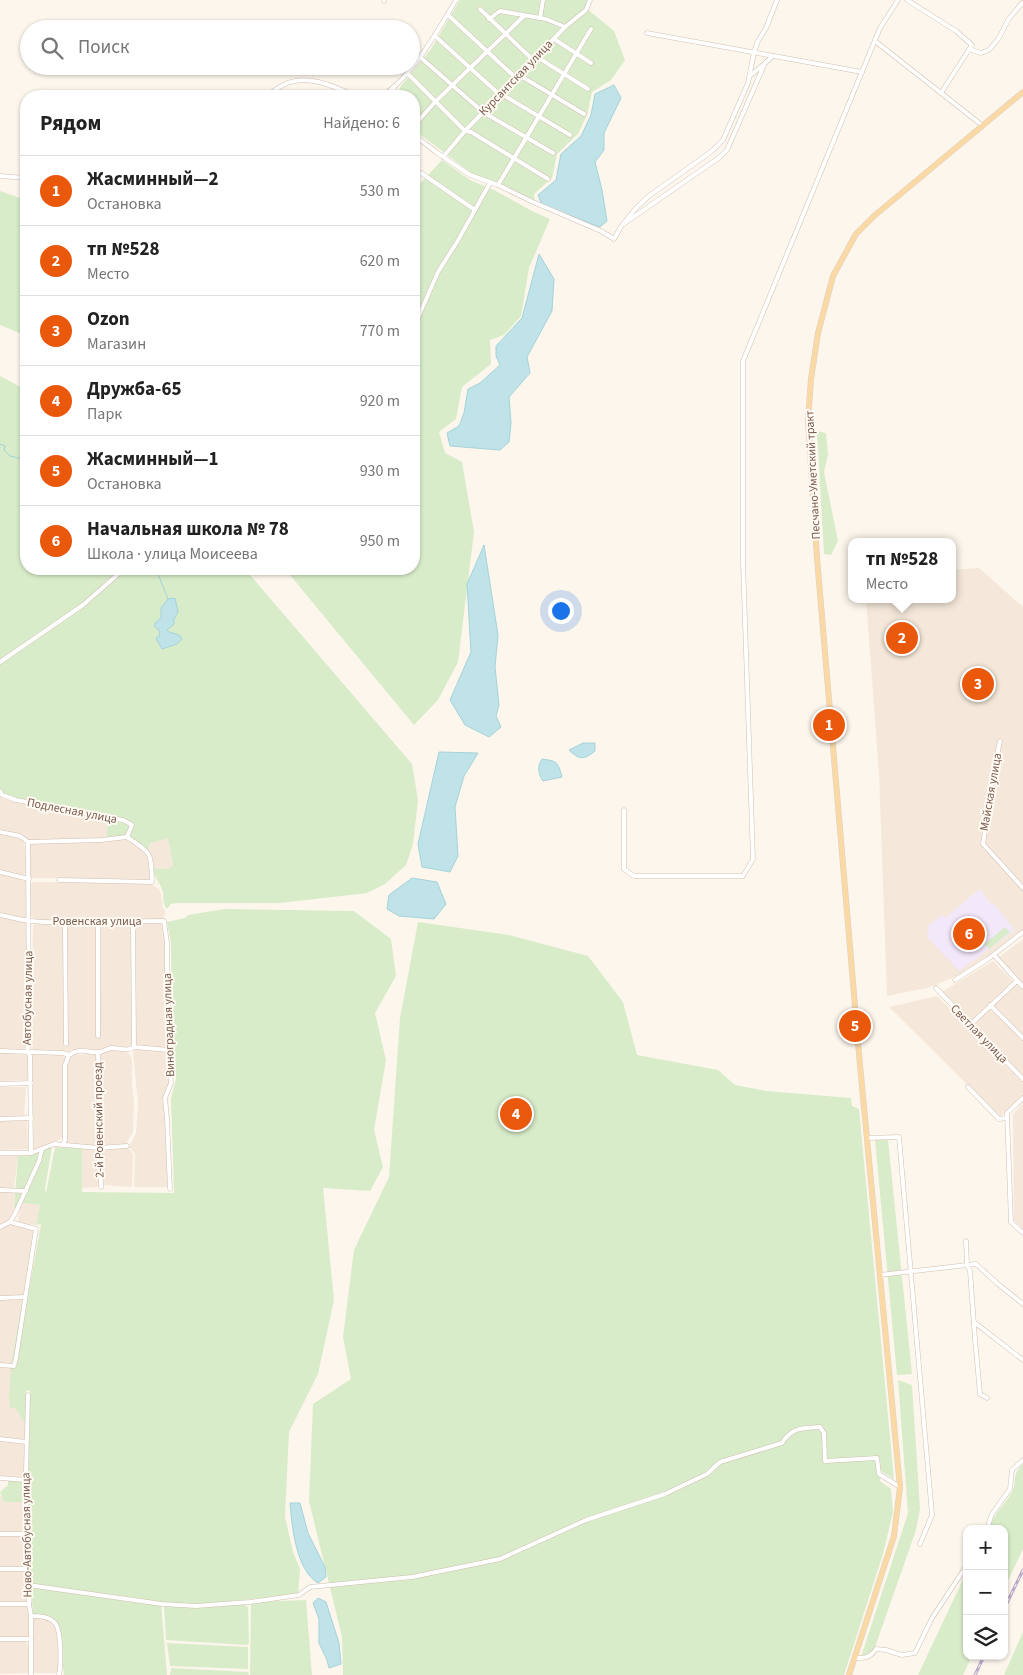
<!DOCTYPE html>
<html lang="ru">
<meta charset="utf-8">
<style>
:root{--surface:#fff;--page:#f6f6f6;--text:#222;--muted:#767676;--line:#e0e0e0;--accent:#ea580c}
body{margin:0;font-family:"Source Sans 3",sans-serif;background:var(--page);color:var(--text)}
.controls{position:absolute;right:15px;bottom:15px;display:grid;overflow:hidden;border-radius:10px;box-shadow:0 1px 4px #0004}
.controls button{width:45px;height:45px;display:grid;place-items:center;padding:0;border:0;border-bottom:1px solid var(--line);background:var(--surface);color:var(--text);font:25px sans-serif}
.you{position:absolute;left:560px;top:610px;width:18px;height:18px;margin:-12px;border:4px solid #fff;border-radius:50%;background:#1a73e8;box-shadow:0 0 0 8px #1a73e833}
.badge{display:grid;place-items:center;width:32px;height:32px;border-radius:50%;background:var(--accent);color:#fff;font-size:16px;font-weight:700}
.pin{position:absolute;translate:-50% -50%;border:2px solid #fff;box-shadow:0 1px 5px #0006}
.popup{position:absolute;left:848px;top:538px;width:108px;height:65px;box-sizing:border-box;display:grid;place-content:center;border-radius:10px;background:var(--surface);filter:drop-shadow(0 1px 4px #0005);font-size:16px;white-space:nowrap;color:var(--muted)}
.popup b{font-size:19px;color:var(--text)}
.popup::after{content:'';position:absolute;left:50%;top:100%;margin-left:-10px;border:10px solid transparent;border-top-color:var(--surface)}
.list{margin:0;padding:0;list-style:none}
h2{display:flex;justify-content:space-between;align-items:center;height:65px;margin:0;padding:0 20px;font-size:21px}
h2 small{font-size:16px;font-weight:400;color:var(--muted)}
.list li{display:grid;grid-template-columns:32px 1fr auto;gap:15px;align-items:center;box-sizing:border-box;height:70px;padding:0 20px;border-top:1px solid var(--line)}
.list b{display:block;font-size:19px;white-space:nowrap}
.list p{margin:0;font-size:16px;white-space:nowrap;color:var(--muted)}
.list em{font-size:16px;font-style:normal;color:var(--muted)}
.icon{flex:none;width:28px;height:28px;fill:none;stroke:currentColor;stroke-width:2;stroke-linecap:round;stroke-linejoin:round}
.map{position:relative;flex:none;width:1023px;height:1675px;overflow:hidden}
.search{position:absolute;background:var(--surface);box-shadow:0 1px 4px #0004;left:20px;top:20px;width:400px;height:55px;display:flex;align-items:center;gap:12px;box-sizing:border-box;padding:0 18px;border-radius:28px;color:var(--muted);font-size:19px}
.panel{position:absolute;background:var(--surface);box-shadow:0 1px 4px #0004;left:20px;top:90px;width:400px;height:485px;border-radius:20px}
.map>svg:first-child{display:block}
.residential{fill:#f5e8da}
.education{fill:#f3e8fa}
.green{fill:#d8ecc9}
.water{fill:#bfe3e8;stroke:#a5d3da}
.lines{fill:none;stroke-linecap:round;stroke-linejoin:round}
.stream{stroke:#a5d3da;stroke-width:1}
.minor-casing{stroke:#d1beb0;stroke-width:5}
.major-casing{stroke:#dad1cd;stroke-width:6}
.minor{stroke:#fff;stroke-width:4}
.major{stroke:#fbd9a5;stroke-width:5}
.rail-casing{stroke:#b9a8c9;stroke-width:3}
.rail{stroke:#fffaf3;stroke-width:1;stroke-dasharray:4;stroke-linecap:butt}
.labels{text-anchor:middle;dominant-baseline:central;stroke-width:4;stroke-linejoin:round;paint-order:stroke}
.street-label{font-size:12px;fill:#7a5c4d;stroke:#fffaf3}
</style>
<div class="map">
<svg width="1023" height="1675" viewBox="0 0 1023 1675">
<rect width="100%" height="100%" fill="#fdf6ec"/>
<g class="residential">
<path d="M979,568L1023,607V929L991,954L957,976L927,988L887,996L879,774L866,599H952V570Z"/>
<path d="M0,796L8,800L109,819L106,839L29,840L0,831Z"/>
<path d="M0,834L18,838L24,841L27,871L23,876L0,871Z"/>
<path d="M168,837L173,867L168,869L153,868L151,855L148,850L150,843Z"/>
<path d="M127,839L149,855L150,878L146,880L32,878L30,876L29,847L32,844L37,843L101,842Z"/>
<path d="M0,873L27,881V917L24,919L0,913Z"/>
<path d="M33,882L151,884L159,889L161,894L163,908L166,912L163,918L161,919L117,920L99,922L36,920L31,916V884Z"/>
<path d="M0,915L27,923V1045L22,1050L0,1049Z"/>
<path d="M35,923L61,924L63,926L65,1045L66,1047L68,1044L66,925L67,923H80L96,926L97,928L100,1036L101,927L103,925L130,923L132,926L133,1045L129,1048L111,1047L98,1050L82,1048L72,1050L67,1053L58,1050L33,1051L31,1046L33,927Z"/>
<path d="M136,923H163L166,942L165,989L170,1034L168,1048L165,1049L137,1046L135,1044Z"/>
<path d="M1023,939V983L998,958Z"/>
<path d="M993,961L1023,991V1076L942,992Z"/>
<path d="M937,996L1023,1083V1095L1000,1117L889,1007Z"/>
<path d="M135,1049L166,1051L168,1053L169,1083L163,1100L168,1161L167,1187H134L135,1154L129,1147L136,1133L138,1103L133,1053Z"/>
<path d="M107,1050L125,1051L130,1055L132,1060V1084L134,1103L133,1132L126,1144L102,1147L99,1057L101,1052Z"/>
<path d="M0,1053L28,1055V1080L0,1081Z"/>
<path d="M32,1053L63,1054L68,1057L64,1066V1135L59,1140L34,1151Z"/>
<path d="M97,1054L98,1145L97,1147L66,1144V1066L71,1055Z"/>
<path d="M0,1087H26L24,1117H0Z"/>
<path d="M1023,1103V1229L1014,1220L1013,1114Z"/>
<path d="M27,1120L28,1149L0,1150V1121Z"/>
<path d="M126,1148L129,1149L133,1154L132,1186L131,1187L102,1185L101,1149Z"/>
<path d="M82,1149H96L98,1151L99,1185L97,1187L82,1188Z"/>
<path d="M0,1156H18L14,1189L0,1188Z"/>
<path d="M0,1191L15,1192L13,1214L9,1220L0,1225Z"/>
<path d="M23,1203L40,1205L36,1225L18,1223L20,1207Z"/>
<path d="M11,1223L32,1229L34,1232L27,1276L23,1297H0V1228Z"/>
<path d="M0,1300H22L11,1365H0Z"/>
<path d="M0,1367L11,1368L9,1395L10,1408H15L25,1421L26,1425L24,1439L0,1438Z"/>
<path d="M0,1440L24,1444L25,1476L22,1477L0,1476Z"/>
<path d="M0,1495L5,1502H25V1532H0Z"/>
<path d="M0,1535L25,1536V1568H0Z"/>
<path d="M0,1570L25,1571L26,1572V1602L0,1603Z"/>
<path d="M0,1605L27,1606L30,1616L29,1636L28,1638H0Z"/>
<path d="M36,1617L47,1619L54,1623L56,1628L59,1659V1670L57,1673H32L33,1619Z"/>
<path d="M25,1640L30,1649V1673L0,1674V1641Z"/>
</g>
<path class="education" d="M980,889L991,904L993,903L1015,930L959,971L927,937L929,925L942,915L945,918Z"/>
<g class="green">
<path d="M460,0H587L586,8L614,31L625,60L611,80L592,92L587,115L578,134L557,154L552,178L534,194L535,203L513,190L471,173L414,130V96H399L400,87L431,49Z"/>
<path d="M442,160L470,180L494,190L532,211L550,219L529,268L521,316L504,335L490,340L491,364L462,387L456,419L439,432L445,453L462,462L474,532L458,662L438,700L414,725L285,569H414V190Z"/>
<path d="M0,191L26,200V336L0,325Z"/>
<path d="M0,376L26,390V569H245L412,764L418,800L413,844L406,865L385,884L367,893L280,903H177L171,904L167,909C162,903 164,899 163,892C161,884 154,878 153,868L168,869L173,866L168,838L150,843L148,850L129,836L133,823L13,798L0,793Z"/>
<path d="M817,431L826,433L828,455L824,472L838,541L831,555L824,554Z"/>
<path d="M109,819L129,825L131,827L125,837L106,839Z"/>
<path d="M225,909L354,911L391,939L396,976L375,1013L386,1060L374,1130L383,1167L370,1191L323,1188L334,1300L318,1374L289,1432L285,1517L293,1552L300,1569L298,1594L195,1605L161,1603L167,1675H64L59,1627L55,1620L33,1614C27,1540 28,1465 30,1391L26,1390V1425L15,1408H10L9,1395L11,1365L22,1300L23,1297L28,1295L41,1224L36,1225L40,1205L23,1203L14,1208L18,1156H29L49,1147H52L45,1189L46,1193L55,1147L82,1149V1192L174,1193L171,1099L176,1079L172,1049L171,943L167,922L185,918L188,915Z"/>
<path d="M418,922L509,935L588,956L623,1002L637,1055L718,1070L735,1085L766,1091L851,1098L852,1106L859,1109L894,1479L881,1471L880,1467V1481L891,1489L893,1512L883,1554L844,1675H343L342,1637L309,1501L313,1404L351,1379L343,1337L354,1250L389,1177L400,1018Z"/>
<path d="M1005,927L1010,932L989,949L985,944Z"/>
<path d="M875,1140H888L912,1374L897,1375Z"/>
<path d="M898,1380L912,1385L920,1509L916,1530L874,1650L861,1657L908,1513Z"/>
<path d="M1023,1464V1549L1004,1589V1529H987C994,1515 1004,1505 1012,1492C1018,1481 1010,1477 1023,1464Z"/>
<path d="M8,1480L25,1482V1502H4L0,1492L8,1485Z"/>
<path d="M967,1571V1656H972L963,1675H918Z"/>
<path d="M306,1600L312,1675H250L251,1602Z"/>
<path d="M244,1604L248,1607L249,1643L247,1645L166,1640L164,1605Z"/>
<path d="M1023,1632V1675H1004Z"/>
<path d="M167,1643L248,1647V1669L170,1666Z"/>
<path d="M171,1668L248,1672L249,1675H170Z"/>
</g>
<g class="water">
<path d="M614,85L621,98L604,133V150L595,162L602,190L607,221L600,227L542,205L538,195L556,180L561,154L581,136L591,115L595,94Z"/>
<path d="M539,254L554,279L552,311L527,357L530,373L509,397L511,423L509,442L500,450L450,446L447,433L459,426L464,413L468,389L480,383L500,365L496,356V346L522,318Z"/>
<path d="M484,545L498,635L495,667L499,705L496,716L501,727L489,737L465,725L450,700L471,652L467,584Z"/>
<path d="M175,598L178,612L174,619V624L167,630L169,632L179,635L182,639L177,644L162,649L156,638L160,635L159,630L154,626L156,622L161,618V608L168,599Z"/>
<path d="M583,743H595V751C584,760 579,760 569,750Z"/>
<path d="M439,752L478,753L464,776L455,807L458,856L450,872L422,867L418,844Z"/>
<path d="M542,759C557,761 558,762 562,777L543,781C538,774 537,766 542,759Z"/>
<path d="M412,878L437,882L446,904L434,919L399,916L387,909L389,895Z"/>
<path d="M290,1503H300L308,1533L325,1567L326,1577L318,1583C296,1570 292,1527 290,1503Z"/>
<path d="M318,1598L326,1602L339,1643L341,1664L329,1668L327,1660L319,1643V1619L313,1603Z"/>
</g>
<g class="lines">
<g class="stream">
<path d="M0,444L5,446L4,450L10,456L26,460"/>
<path d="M156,569L168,599"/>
</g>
<g class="minor-casing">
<g id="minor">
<path d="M907,0L956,31L972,45L941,93"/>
<path d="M384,1V0"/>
<path d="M480,9L533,60"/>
<path d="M448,15L516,78"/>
<path d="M540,18L543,0"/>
<path d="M489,19L500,11L546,19L565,27"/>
<path d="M647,33L862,72"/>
<path d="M435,36L500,95L505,96L570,135"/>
<path d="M554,39L591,63"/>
<path d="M875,41L983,126"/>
<path d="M969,49L981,53L989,50L999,38L1008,20L1022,3"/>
<path d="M420,57L483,112L553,153"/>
<path d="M537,57L588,89"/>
<path d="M409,75L465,131L471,132L548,179"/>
<path d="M519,75L584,114"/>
<path d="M751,75L763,65"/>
<path d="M266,96C272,93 277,88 283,85C306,73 334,86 355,96"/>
<path d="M382,96C411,78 439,29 456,0"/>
<path d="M393,96L394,87"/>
<path d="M414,126L435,102L524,16"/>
<path d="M414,135L436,152L470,175L498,185L533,202L601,231L614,239L622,225L720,157L727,150L765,63L773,56"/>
<path d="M443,157L465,131L565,27L586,10L590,0"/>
<path d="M421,173L475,210"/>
<path d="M0,176L26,178"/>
<path d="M498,185L591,29"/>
<path d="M623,224L637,207L649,196L712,151L723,140L748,83L754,52L758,41L766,28L777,0"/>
<path d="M414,327L438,272L457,242L490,183"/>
<path d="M0,662L83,605L124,569"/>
<path d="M1000,741L994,769L983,844L1023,888"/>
<path d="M0,791L2,795L16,800L123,820L132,825L127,837"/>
<path d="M624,810V869L634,876H743L753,859L743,562V361L880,28L898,0"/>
<path d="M0,832L20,836L28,842L101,840L127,837C152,854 151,851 152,882L59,880"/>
<path d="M28,842L29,1043L27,1051L30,1056L31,1153"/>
<path d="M0,872L29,879"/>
<path d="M0,915C10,917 20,920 31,921C75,925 120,921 164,921L167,943V990L171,1035L169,1050L171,1083L165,1098L167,1119L170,1189"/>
<path d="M133,921L134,1047"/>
<path d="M63,922L65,927L66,1044"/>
<path d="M994,955L1023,987"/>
<path d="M955,980L988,959L1023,932"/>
<path d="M936,988L1023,1079"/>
<path d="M990,1005L1023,1038"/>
<path d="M970,1025L1017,981"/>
<path d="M98,1036V924"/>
<path d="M0,1051L63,1053L69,1055C82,1046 88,1054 100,1052C104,1051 107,1049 111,1048C120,1048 127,1052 134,1047L169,1050"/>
<path d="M98,1052L101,1187"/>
<path d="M0,1084L31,1083"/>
<path d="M968,1087L999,1119L1007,1118"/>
<path d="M1023,1098L1007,1113L1011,1222L1023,1233"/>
<path d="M0,1119L31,1118"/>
<path d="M867,1138L899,1137L932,1515L920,1544"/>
<path d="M63,1145L65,1140V1065L69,1055"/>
<path d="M0,1153H31L54,1144L99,1148L127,1146"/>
<path d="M0,1190L26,1191"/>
<path d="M0,1227L10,1222L15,1214L39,1161L42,1149"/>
<path d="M966,1241L967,1265L970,1271L975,1339L980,1394L987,1398"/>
<path d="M880,1275L976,1264L998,1284L1023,1304"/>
<path d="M0,1298L25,1297"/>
<path d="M974,1322L1023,1360"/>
<path d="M0,1365L14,1366L16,1358L36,1229L10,1222"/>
<path d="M28,1395L26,1472L27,1569L29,1604L31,1616V1675"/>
<path d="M0,1439L26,1442"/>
<path d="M0,1478L26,1480"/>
<path d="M987,1529L992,1514L1010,1489L1012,1470L1023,1460"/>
<path d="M0,1534H27"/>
<path d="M0,1569H27"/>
<path d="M28,1585L162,1604L196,1606L250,1602L299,1595L310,1587L412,1577L500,1559L586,1520L665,1494L707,1474L720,1462L782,1443C792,1427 803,1428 820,1427L824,1433L825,1461L877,1458L879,1474L900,1487"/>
<path d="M0,1604H29"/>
<path d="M31,1616C39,1616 48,1616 54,1622C62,1629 61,1665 59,1675"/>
<path d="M0,1639H31"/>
<path d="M855,1658C865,1658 870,1658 876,1649L886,1650L902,1655L915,1653L932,1618L967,1565"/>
</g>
</g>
<g class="major-casing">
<path id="major" d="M849,1675L894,1536L900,1487L860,1065L817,558L808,420L811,379L818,333L833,276L856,234L874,216L1023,92"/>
</g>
<use href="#minor" class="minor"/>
<use href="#major" class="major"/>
<g class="rail-casing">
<g id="rail">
<path d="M1004,1609L1023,1570"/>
<path d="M975,1675L984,1656"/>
</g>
</g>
<use href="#rail" class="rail"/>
</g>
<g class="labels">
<g class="street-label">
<text transform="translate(516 78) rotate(-46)">Курсантская улица</text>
<text transform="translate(813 475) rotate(-93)">Песчано-Уметский тракт</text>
<text transform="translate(991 792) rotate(-80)">Майская улица</text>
<text transform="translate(72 811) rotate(11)">Подлесная улица</text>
<text x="97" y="921">Ровенская улица</text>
<text transform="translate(28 998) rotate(-89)">Автобусная улица</text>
<text transform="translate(169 1025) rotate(-92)">Виноградная улица</text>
<text transform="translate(979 1034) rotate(46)">Светлая улица</text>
<text transform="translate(99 1120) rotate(-91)">2-й Ровенский проезд</text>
<text transform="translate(27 1535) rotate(-91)">Ново-Автобусная улица</text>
</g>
</g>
</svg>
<div class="controls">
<button>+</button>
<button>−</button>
<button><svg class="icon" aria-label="layers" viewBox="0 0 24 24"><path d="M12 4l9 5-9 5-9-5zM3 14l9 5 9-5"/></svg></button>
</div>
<div class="you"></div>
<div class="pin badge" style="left:829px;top:725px">1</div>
<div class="pin badge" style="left:902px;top:638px">2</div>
<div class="popup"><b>тп №528</b>Место</div>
<div class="pin badge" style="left:978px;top:684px">3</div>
<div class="pin badge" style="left:516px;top:1114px">4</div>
<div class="pin badge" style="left:855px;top:1026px">5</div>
<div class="pin badge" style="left:969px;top:934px">6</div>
<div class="search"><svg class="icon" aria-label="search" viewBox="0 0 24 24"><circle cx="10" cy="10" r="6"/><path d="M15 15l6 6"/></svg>Поиск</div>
<section class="panel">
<h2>Рядом<small>Найдено: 6</small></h2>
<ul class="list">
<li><span class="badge">1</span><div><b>Жасминный—2</b><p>Остановка</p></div><em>530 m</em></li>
<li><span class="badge">2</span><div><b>тп №528</b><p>Место</p></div><em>620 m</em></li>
<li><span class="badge">3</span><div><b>Ozon</b><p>Магазин</p></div><em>770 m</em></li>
<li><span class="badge">4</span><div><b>Дружба-65</b><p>Парк</p></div><em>920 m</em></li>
<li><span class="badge">5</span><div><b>Жасминный—1</b><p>Остановка</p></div><em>930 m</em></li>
<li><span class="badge">6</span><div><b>Начальная школа № 78</b><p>Школа · улица Моисеева</p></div><em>950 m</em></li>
</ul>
</section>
</div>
